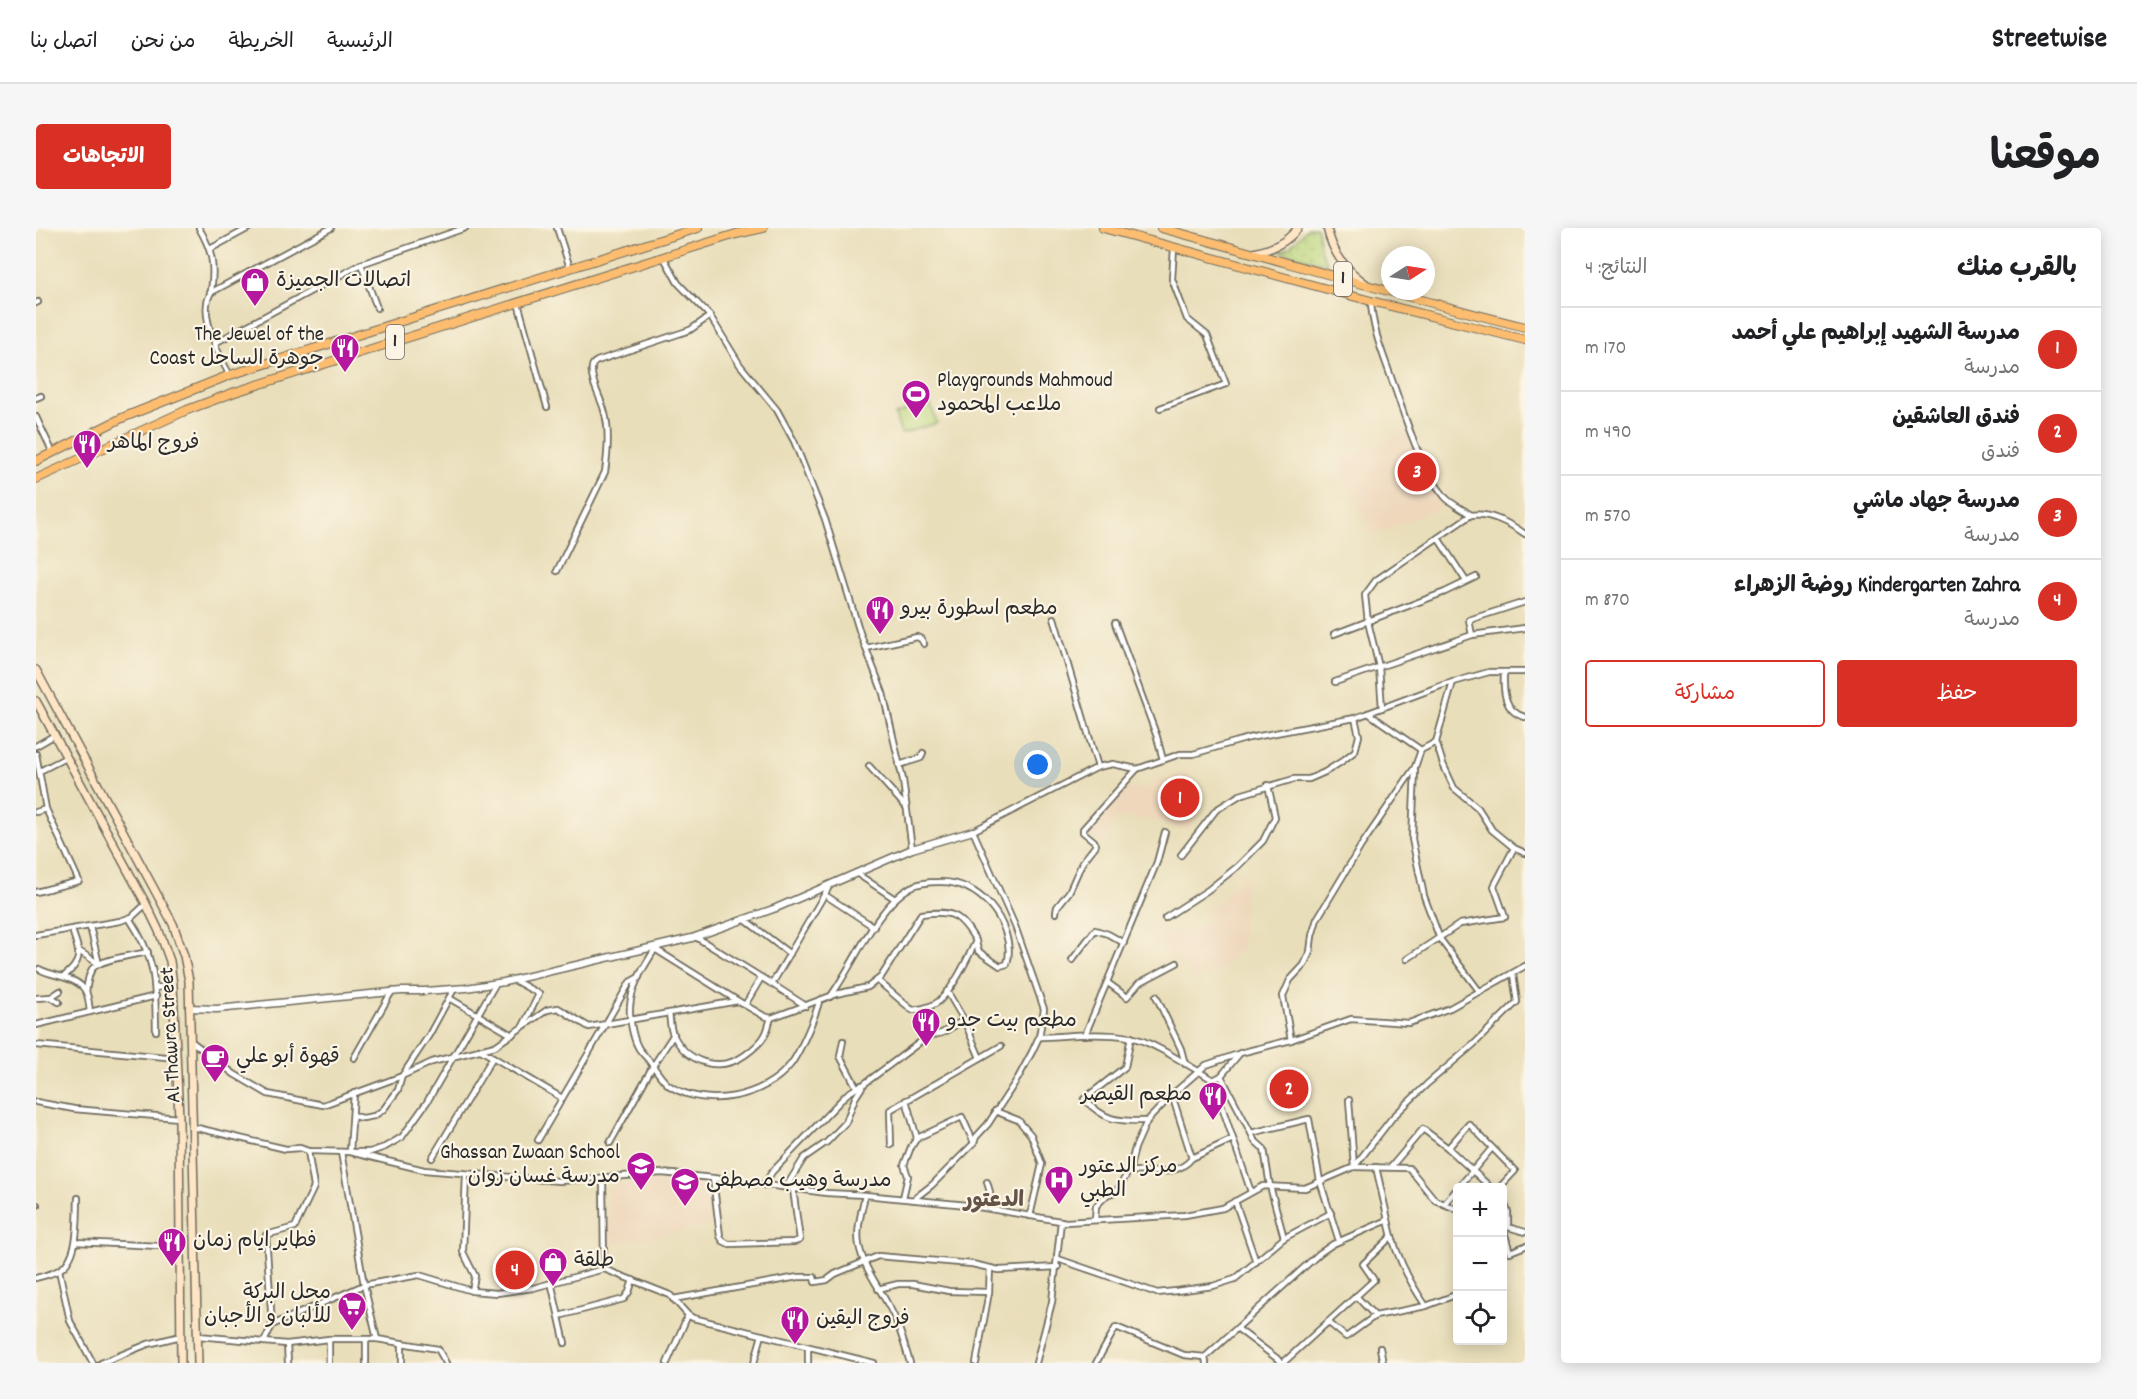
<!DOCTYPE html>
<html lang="ar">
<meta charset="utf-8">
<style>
:root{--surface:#fff;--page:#f6f6f6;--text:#202124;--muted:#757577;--line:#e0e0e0;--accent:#d93025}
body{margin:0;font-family:Dekko,"Playpen Sans Arabic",sans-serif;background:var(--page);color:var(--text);direction:rtl}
.controls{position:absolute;right:18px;bottom:18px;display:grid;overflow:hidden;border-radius:6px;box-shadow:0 3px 15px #0003}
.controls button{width:54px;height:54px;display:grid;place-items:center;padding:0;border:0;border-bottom:2px solid var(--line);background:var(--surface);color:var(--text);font:30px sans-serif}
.compass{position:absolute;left:1345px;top:18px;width:54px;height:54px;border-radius:50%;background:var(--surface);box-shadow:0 3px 15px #0003;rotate:78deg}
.you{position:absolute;left:1002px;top:537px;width:21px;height:21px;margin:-15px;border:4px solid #fff;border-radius:50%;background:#1a73e8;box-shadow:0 0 0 9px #1a73e833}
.badge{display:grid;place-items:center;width:39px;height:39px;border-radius:50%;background:var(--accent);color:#fff;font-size:20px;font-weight:700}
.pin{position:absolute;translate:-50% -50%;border:3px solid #fff;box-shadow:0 2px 6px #0006}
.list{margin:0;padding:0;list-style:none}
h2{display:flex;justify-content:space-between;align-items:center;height:78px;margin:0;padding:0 24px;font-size:26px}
h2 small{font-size:20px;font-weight:400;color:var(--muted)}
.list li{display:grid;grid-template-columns:39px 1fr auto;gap:18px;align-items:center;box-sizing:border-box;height:84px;padding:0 24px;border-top:2px solid var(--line)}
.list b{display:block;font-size:22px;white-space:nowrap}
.list p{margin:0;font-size:20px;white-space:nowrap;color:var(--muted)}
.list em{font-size:20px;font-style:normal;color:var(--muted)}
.actions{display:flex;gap:12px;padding:18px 24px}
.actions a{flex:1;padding:14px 0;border:2px solid var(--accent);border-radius:6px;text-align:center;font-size:21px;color:var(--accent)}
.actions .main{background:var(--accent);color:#fff}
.icon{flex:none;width:33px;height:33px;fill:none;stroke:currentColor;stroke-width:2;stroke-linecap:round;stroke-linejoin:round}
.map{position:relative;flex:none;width:1489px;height:1135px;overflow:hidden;direction:ltr;border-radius:6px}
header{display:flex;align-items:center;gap:36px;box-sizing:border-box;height:84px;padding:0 30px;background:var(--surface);border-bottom:2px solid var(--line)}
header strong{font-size:28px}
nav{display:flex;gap:33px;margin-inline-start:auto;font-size:21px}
.intro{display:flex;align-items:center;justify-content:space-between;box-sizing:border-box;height:144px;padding:0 36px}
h1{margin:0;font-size:42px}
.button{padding:15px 27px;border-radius:6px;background:var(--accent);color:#fff;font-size:21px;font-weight:700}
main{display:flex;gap:36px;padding:0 36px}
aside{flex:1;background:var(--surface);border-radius:6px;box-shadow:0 3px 15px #0003}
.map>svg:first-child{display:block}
.built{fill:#eed7bb}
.grass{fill:#bbd67c;stroke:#738054;stroke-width:1.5}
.garden{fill:url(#garden-dots);stroke:#738054;stroke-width:1.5}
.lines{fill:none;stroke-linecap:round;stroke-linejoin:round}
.minor-casing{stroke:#6e6a5d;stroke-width:8}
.tertiary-casing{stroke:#6e6a5d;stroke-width:9}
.secondary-casing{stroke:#6e6a5d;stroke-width:10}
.primary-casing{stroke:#6e6a5d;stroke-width:10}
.minor{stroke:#fff;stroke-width:4.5}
.tertiary{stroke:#fff;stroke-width:6}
.secondary{stroke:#fee5c5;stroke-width:7}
.primary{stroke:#fcbd6f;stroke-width:8}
.labels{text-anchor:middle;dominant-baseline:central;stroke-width:4.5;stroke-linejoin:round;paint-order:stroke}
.shield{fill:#fcf5e5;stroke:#6a6863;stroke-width:1.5}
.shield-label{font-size:20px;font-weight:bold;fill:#2b2b2b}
.poi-label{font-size:21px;fill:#2b2b2b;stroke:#fcf5e5;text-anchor:start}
.street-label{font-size:21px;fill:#2b2b2b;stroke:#fcf5e5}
.neighbourhood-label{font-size:22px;font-weight:bold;fill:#645348;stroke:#fcf5e5}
</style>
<header>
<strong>Streetwise</strong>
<nav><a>الرئيسية</a><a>الخريطة</a><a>من نحن</a><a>اتصل بنا</a></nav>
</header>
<div class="intro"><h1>موقعنا</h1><a class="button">الاتجاهات</a></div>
<main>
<aside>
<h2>بالقرب منك<small>النتائج: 4</small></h2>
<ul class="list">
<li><span class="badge">1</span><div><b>مدرسة الشهيد إبراهيم علي أحمد</b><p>مدرسة</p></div><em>170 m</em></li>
<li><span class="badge">2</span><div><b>فندق العاشقين</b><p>فندق</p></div><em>490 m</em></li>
<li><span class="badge">3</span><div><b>مدرسة جهاد ماشي</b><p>مدرسة</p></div><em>570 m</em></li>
<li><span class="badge">4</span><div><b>Kindergarten Zahra روضة الزهراء</b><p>مدرسة</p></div><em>870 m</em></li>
</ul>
<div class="actions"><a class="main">حفظ</a><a>مشاركة</a></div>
</aside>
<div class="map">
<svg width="1489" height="1135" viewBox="0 0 1489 1135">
<defs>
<pattern id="garden-dots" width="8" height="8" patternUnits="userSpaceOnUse" patternTransform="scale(1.5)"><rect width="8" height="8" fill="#bbd67c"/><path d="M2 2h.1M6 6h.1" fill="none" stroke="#a1b86b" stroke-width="1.8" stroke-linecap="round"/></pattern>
</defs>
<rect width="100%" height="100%" fill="#fcf5e5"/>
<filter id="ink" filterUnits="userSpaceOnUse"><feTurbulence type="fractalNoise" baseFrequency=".0167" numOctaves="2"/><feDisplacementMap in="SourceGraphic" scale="12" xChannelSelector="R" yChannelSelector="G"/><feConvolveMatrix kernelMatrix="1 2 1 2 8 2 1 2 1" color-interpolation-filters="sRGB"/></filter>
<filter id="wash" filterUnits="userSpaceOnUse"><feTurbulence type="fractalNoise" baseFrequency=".008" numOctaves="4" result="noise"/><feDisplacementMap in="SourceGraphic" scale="24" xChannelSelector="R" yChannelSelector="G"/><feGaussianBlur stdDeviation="1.35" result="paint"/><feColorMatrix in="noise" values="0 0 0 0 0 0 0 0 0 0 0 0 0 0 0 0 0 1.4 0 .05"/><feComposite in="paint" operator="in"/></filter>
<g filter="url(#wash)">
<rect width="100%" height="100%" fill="#e9deba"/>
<g class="built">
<path d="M1371,202L1405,279L1337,308L1302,235Z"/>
<path d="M1152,543L1162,580L1154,602L1112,591L1081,589L1067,615L1048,601L1085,561L1119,560L1117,553L1128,548L1130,553Z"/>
<path d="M1210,647L1204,723L1189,738L1156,752L1145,729L1134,734L1126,709L1173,695V682Z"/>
<path d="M624,952L674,957L680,996L574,1017L571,959Z"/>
</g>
<path class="grass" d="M894,174L901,195L865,206L859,187Z"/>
<path class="garden" d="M1272,0H1281L1285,24L1292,36L1244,23L1253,20Z"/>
</g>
<g filter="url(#ink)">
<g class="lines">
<g class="minor-casing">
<g id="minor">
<path d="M163,0C176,22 179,37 175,63C174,67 171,72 171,76C168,95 184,131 194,147"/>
<path d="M521,0L534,40"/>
<path d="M174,21L213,0"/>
<path d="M628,30L642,55L674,88L704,137L741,182L758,213L789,291L824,405L847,465L867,552L876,621"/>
<path d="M325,36L341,80"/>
<path d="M174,65L295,0"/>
<path d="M1335,73C1336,101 1347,126 1356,152C1370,191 1382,236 1409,269C1415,276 1427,281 1435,287C1453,284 1475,296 1489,306"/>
<path d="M0,75L2,74"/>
<path d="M482,75L511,179"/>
<path d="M179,115L325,36L429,0"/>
<path d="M0,170L5,168"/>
<path d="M1124,180L1190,156L1171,107L1151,91L1136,51L1138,20"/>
<path d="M0,189L17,225"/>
<path d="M1402,310L1430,353"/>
<path d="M521,343L569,244C572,224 574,201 568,182C565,170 554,153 556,140C556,136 558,135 561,133L654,102L674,88"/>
<path d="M1018,390L1062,539"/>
<path d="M1079,395L1121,509L1127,532"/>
<path d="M1298,406L1409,364L1440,349"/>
<path d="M1436,407L1433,392L1489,374"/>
<path d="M830,420L881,409L885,411L888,416"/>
<path d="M1468,444C1467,463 1468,484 1489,489"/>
<path d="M1299,454L1436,407L1489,400"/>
<path d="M1346,480L1343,439L1332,394L1329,367L1340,352L1435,287"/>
<path d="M1332,485L1385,522"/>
<path d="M1400,514L1407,536L1418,560L1442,580L1456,602L1478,620L1489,625"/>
<path d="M0,518L19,507"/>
<path d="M0,526L10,581"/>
<path d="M863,537L885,530L887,525"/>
<path d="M833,538L870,579"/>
<path d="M1379,542L1376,611L1388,668L1404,711L1444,764"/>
<path d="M4,543L31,529"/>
<path d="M0,584L10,581L43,653L0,664"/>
<path d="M1145,627L1180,582L1204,567L1258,551H1273L1289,544L1305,534L1319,523L1323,508L1319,490"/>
<path d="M820,645L859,671"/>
<path d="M789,667L838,699"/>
<path d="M1020,685L1021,679L1033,664L1046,635L1060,617L1058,613L1047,604V601L1101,541"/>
<path d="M93,690C121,732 119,754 120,803"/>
<path d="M1129,690L1172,662L1202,638L1227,613L1239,589L1232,557"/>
<path d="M708,691L754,726"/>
<path d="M54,699L63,736"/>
<path d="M0,707L84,693L96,689L110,676"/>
<path d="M660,709L736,756L794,657"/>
<path d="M622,720L619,721C608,739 595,758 594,779C593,790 597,810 602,819C605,825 611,829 614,834C620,841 626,853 634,858C670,881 728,870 755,836C764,824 779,789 783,774"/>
<path d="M619,721L702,773"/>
<path d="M43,723L63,736"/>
<path d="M1371,731L1424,696L1469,689L1458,658L1478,620"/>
<path d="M1036,732L1059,702L1072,706L1088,715"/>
<path d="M3,741C17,749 42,748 50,764C53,770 53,778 54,784"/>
<path d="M27,749C48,733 44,725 36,702"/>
<path d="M478,752L503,766L487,798"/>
<path d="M1072,755L1091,769L1103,755L1141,735"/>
<path d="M736,756L770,778"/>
<path d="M119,760L137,757"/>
<path d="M911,763L928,792L944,830"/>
<path d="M50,765C51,757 52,747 56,741C64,731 99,727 112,724"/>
<path d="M1120,768L1145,821L1149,836"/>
<path d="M15,769L24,763"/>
<path d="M794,769C818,737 840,678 875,659C883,655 893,654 902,654C923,653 940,662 954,677C967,692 977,717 971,736L964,738L942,723L940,713"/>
<path d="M0,770L15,769L23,774"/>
<path d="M413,770L476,807"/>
<path d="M709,777L725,750"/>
<path d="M633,785C634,791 634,798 636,804C649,834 682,846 709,827C716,822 725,815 729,807C732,802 733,795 735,790"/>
<path d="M0,797L120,768"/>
<path d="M1049,807L1121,634L1129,604"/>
<path d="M1003,809C1032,808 1064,804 1093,809C1115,812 1156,840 1177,852L1215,964"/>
<path d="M1095,809L1089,839L1048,871C1070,894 1082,893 1111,893"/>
<path d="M1255,812L1247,768L1254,752L1268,737L1274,724L1276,708L1281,691L1325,618L1379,539L1385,522L1400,514L1417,454"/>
<path d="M155,813L198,846L232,866L287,877L366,848L396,834L459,818L511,782L522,780L553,799L702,773L728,788L735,790L800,766L832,759L845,749L885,686C917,682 924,686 940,713C931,731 920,756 906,770C899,779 886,781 876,782L841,752"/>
<path d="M807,813L804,828L821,860"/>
<path d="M0,817L141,830"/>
<path d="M443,821L526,870"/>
<path d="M318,830L356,763"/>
<path d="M1185,848L1215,905L1273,891L1284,953L1303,1013"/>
<path d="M1177,852L1185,848L1204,825L1255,812L1315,791L1373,795L1414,780L1489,738"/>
<path d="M318,865L314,924H334L349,919L366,909L391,874L460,755"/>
<path d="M1136,867L1156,930"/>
<path d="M1313,872L1318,939L1373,940L1399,972L1422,982"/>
<path d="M0,874L38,881L143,890"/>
<path d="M959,883L982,892L995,907L1006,936L994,988"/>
<path d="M317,888L327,890L338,888L347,882L362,862L366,848L393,807L418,761"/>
<path d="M157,899L250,921L264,920L272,923L314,924L388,942L523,953L626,945L677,950L791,965L829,967L931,977L1030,994L1149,987L1187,980L1227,958L1269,960L1318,939L1356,890L1391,856L1438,816L1481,774L1477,746"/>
<path d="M881,910L926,889L938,915"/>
<path d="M502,912L594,754L603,749"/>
<path d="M574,915L617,838L638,806"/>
<path d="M855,917L854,882L965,818"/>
<path d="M1412,920L1433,896L1479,943L1463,960"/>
<path d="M305,924L328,1057L341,1111"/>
<path d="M396,930L457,829"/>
<path d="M1355,939L1387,901L1412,920L1452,957"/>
<path d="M1093,943C1114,943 1142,949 1156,930L1197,911"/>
<path d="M430,946L427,1024L439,1048L436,1063"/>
<path d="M567,950L568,1041"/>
<path d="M677,950L684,1008L687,1013L693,1016L758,1014L764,1012L757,961"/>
<path d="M951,954L954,964L951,980"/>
<path d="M728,957L736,944L811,866L825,857"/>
<path d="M750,959L768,930L791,914L810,894L819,870L828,856L891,809L906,805L928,792"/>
<path d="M1422,960L1456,920"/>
<path d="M829,967C826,982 820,1001 823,1017C827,1038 841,1056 851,1075C862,1093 868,1115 874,1135"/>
<path d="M867,970L872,948L868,937L875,919L881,910L870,872"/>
<path d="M1466,970L1472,984V999L1489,1004"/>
<path d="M878,971L896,957L938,915L940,909L952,896L982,850L996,824L1003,809L1008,781L979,698L937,603L1062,539L1077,536L1101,541L1144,526H1157L1213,510L1319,490L1407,457L1453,444H1489"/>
<path d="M1199,973L1220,1034"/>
<path d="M1408,976L1422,960"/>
<path d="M0,977H1"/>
<path d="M1059,992L1060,978L1072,966L1080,964L1093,943L1099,920L1111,893L1139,864L1170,837L1202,826"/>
<path d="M1352,992C1358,1023 1372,1052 1390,1078L1422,1066"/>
<path d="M1468,1003L1474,1024L1489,1018"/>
<path d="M1248,1010L1295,985"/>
<path d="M40,1014L144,1019"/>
<path d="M1022,1031L1121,1065L1140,1063L1177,1058L1199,1051L1248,1010L1234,958L1228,921L1218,912L1215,905"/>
<path d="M23,1042L34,1093L57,1135"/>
<path d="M0,1050C7,1048 16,1046 23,1042C44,1030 41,991 42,970"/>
<path d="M515,1054L529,1115"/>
<path d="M842,1061L862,1056H877L913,1063L953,1064"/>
<path d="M637,1071L762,1049H778L779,1054L791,1052L799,1046L842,1028L936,1036L963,1042L1022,1039"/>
<path d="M523,1088L588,1071L593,1064L597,1052"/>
<path d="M1339,1088L1390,1078"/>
<path d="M1292,1094L1310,1109L1339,1088L1320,1068"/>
<path d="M236,1097L230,1007L259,999L278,959L272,923"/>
<path d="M1202,1101L1247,1135"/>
<path d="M162,1108L251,1116L293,1111H341L402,1121L410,1135"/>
<path d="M228,1114L236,1097L328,1057L383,1047L436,1063L461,1065L497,1060L568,1041L634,1067L652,1087L657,1090L838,1135"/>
<path d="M251,1116L252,1135"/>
<path d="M366,1116V1135"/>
<path d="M1344,1120L1347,1135"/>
<path d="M65,1135L112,1116L145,1108"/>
<path d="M293,1135V1111"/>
<path d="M330,1135V1112"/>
<path d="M631,1135L652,1087"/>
<path d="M718,1135L726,1107"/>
<path d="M772,1135V1119"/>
<path d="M940,1135L953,1064L954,1040"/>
<path d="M1000,1135L1016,1074L1025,993"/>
<path d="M1060,1135L1080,1099L1148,1127L1169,1129"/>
<path d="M1170,1135L1169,1129L1284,1025L1297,1016L1352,992L1340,939"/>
<path d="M1247,1135L1338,1052L1327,1036L1356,1008"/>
</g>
</g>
<g class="tertiary-casing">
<path id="tertiary" d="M153,780L181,781L365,763H389L430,760L468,754L656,710L740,680L876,621L937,603"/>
</g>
<g class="secondary-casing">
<g id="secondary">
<path d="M1291,0C1297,26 1309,41 1330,56"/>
<path d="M1218,25C1236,21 1250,15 1262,0"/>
<path d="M0,442L137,696L148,728L153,753L162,1135"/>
<path d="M0,473L110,676L123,703L134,733L137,757L143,890L145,1135"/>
</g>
</g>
<g class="primary-casing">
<g id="primary">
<path d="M1067,0L1335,73L1489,112"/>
<path d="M1125,0C1247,33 1367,69 1489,99"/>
<path d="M0,233L86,190L194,147L662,0"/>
<path d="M0,251L151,182L199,164L700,6L727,0"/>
</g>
</g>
<use href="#minor" class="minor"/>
<use href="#tertiary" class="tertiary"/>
<use href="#secondary" class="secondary"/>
<use href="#primary" class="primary"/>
</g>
</g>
<defs>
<g id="shop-pin" transform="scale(1.5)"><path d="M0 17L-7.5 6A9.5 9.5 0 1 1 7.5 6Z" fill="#b5179e" stroke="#fcf5e5"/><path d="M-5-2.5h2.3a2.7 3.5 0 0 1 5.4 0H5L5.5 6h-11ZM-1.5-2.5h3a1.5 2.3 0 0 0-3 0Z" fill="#fff"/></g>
<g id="restaurant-pin" transform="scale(1.5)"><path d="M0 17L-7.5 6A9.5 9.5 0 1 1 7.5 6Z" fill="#b5179e" stroke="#fcf5e5"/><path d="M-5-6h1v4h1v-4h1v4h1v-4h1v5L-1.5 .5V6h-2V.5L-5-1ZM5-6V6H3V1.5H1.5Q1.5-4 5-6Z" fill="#fff"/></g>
<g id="stadium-pin" transform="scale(1.5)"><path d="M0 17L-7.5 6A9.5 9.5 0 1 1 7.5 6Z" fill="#b5179e" stroke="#fcf5e5"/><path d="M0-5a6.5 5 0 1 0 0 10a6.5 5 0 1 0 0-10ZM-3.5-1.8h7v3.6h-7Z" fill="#fff"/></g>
<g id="cafe-pin" transform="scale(1.5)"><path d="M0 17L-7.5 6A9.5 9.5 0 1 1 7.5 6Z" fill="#b5179e" stroke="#fcf5e5"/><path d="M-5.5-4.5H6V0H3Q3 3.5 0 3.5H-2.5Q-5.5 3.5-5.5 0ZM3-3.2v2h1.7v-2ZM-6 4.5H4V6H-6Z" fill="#fff"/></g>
<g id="school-pin" transform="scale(1.5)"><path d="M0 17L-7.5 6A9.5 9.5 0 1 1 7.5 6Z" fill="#b5179e" stroke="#fcf5e5"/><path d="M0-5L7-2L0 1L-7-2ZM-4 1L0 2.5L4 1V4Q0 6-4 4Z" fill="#fff"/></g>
<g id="hospital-pin" transform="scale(1.5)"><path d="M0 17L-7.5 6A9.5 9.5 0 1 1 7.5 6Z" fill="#b5179e" stroke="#fcf5e5"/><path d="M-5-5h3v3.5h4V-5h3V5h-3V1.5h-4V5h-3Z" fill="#fff"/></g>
<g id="supermarket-pin" transform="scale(1.5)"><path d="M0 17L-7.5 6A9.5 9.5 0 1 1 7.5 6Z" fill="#b5179e" stroke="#fcf5e5"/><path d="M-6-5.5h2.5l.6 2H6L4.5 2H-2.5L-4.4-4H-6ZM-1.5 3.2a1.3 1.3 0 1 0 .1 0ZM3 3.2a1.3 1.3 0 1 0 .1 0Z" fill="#fff"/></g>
</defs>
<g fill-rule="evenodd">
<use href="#shop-pin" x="219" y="54"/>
<use href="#restaurant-pin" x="309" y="120"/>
<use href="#stadium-pin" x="880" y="166"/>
<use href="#restaurant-pin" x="51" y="216"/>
<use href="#restaurant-pin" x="844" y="382"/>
<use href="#restaurant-pin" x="890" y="794"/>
<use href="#cafe-pin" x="179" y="830"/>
<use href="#restaurant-pin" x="1177" y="868"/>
<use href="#school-pin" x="605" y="938"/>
<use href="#hospital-pin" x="1023" y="952"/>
<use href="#school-pin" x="649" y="954"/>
<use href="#restaurant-pin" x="136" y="1014"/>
<use href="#shop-pin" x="517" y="1034"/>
<use href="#supermarket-pin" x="316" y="1078"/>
<use href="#restaurant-pin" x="759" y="1092"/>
</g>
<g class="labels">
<g class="shield">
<rect x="1298" y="34" width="18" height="34" rx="4.5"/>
<rect x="350" y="97" width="18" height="34" rx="4.5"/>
</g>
<g class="shield-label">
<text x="1307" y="51">1</text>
<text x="359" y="114">1</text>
</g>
<g class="poi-label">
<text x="240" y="54">اتصالات الجميزة</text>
<text x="288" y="108" text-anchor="end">The Jewel of the<tspan x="288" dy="24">Coast جوهرة الساحل</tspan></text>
<text x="901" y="154">Playgrounds Mahmoud<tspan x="901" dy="24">ملاعب المحمود</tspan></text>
<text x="72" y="216">فروج الماهر</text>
<text x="865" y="382">مطعم اسطورة بيرو</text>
<text x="911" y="794">مطعم بيت جدو</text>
<text x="200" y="830">قهوة أبو علي</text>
<text x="1156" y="868" text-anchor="end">مطعم القيصر</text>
<text x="584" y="926" text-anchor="end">Ghassan Zwaan School<tspan x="584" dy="24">مدرسة غسان زوان</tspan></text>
<text x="1044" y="940">مركز الدعتور<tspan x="1044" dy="24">الطبي</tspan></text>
<text x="670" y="954">مدرسة وهيب مصطفى</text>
<text x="157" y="1014">فطاير ايام زمان</text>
<text x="538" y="1034">طلقة</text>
<text x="295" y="1066" text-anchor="end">محل البركة<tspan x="295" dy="24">للألبان و الأجبان</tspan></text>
<text x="780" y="1092">فروج اليقين</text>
</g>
<g class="street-label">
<text transform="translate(136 807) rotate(-93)">Al Thawra Street</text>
</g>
<g class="neighbourhood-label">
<text x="958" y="973">الدعتور</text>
</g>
</g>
</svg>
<div class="controls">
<button>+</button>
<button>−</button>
<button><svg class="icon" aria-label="locate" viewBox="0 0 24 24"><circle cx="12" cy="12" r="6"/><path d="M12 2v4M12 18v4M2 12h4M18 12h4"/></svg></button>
</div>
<svg class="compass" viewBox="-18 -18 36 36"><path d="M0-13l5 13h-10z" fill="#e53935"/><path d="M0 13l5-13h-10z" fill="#757577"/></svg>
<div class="you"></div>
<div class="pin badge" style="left:1144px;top:570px">1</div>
<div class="pin badge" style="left:1253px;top:861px">2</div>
<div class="pin badge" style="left:1381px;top:244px">3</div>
<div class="pin badge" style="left:479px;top:1042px">4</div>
</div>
</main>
